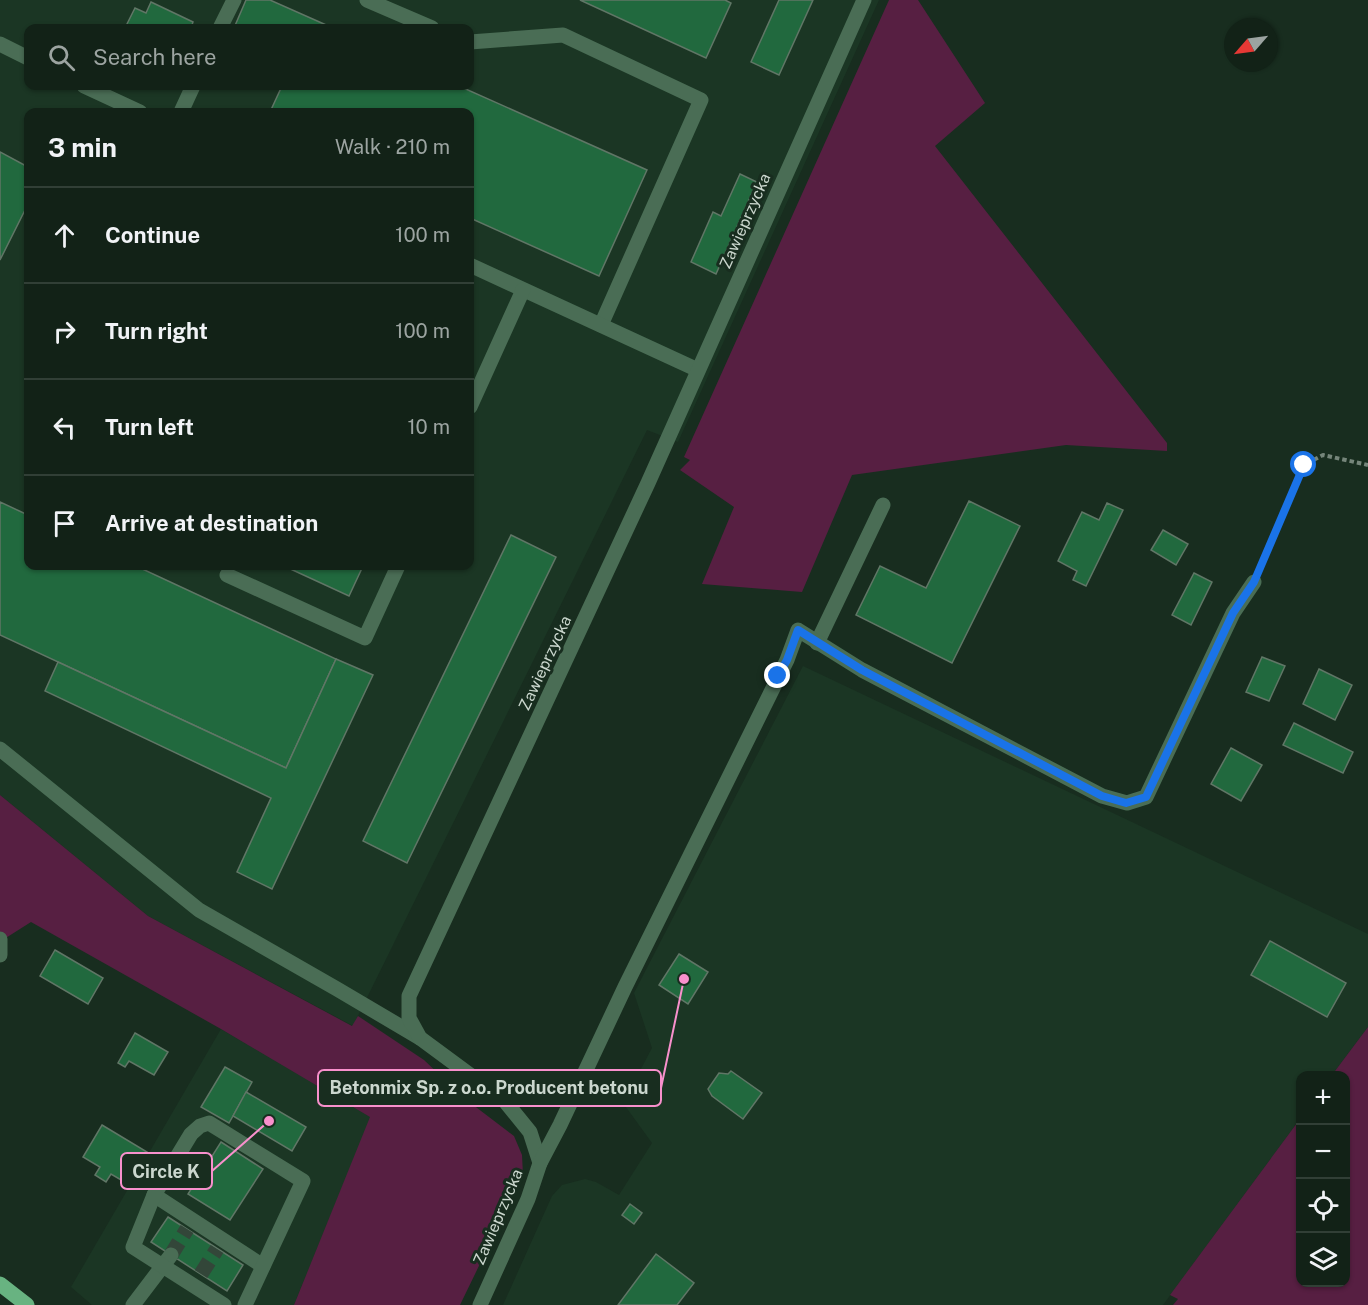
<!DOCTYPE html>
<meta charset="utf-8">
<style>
:root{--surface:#122217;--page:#1b2a20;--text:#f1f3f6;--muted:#9ca4a1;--line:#313f36}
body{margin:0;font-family:"Public Sans",sans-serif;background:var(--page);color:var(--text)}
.controls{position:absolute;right:18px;bottom:18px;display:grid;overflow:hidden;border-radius:12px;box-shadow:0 2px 4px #0004}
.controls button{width:54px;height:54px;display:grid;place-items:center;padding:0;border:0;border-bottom:2px solid var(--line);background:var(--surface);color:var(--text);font:30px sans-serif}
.compass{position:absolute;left:1224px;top:18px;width:54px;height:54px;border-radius:50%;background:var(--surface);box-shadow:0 2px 4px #0004;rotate:242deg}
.stop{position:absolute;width:18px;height:18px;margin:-14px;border:4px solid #1a73e8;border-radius:50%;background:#fff}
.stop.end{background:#1a73e8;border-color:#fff;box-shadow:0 2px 6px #0008}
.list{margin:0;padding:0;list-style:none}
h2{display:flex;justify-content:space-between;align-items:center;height:78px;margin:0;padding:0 24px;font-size:26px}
h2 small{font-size:20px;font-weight:400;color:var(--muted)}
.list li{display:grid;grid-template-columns:39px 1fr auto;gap:18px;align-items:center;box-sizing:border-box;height:96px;padding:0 24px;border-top:2px solid var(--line)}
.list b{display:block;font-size:22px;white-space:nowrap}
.list em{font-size:20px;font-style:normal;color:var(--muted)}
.icon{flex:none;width:33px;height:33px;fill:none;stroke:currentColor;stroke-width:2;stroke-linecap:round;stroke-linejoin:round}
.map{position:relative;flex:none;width:1368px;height:1305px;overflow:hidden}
.search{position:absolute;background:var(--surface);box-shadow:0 2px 4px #0004;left:24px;top:24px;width:450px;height:66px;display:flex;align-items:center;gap:15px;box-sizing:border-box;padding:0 21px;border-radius:12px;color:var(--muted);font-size:22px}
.panel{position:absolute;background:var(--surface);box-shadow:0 2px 4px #0004;left:24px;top:108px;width:450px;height:462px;border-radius:12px}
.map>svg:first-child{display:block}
.built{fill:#1b3624;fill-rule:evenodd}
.green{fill:#571f42}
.building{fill:#21693e;stroke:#607666;stroke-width:1.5}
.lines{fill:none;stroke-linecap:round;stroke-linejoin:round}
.minor-tunnel{stroke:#334639;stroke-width:15;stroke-dasharray:15 8;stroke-linecap:butt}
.path{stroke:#75857a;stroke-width:4;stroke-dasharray:4.5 3;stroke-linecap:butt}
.minor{stroke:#4a6d55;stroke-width:15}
.major{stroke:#68b381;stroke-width:15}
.route{stroke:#1a73e8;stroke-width:8}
.labels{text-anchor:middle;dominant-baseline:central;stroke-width:6;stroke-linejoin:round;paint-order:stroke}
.street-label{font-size:16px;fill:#cbd7ce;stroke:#182d1f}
.leader{fill:none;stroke:#f890cc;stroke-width:2}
.callout-dot{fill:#f890cc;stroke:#182d1f;stroke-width:2}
.callout{fill:#182d1f;stroke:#f890cc;stroke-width:2}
.callout-label{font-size:18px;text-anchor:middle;font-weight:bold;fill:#cbd7ce}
</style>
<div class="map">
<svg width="1368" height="1305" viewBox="0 0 1368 1305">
<rect width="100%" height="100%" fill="#182d1f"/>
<g class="built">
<path d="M0,0H879L678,442L647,430L353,1026L148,916L0,795ZM28,28H470V86H28ZM28,112H470V566H28Z"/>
<path d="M803,666L1368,934V1027L1332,1075L1300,1076V1119L1163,1305H503L552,1196L562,1185L585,1179L596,1182L619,1195L652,1143L623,1103L652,1048L634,993Z"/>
<path d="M221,1029L371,1117L294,1305H92L71,1287Z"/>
</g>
<g class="green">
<path d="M889,0H918L985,103L935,146L1167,443V451L1066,445L852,475L802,592L702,584L734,507L680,470L690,460L684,457Z"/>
<path d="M0,795L148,916L352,1026L358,1016L424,1060L464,1098L514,1136L522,1155L523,1175L460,1305H294L370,1117L221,1029L31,922L1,941L0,955Z"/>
<path d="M1368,1027V1305H1173L1178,1299L1170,1295L1300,1119V1282H1346V1076L1332,1075Z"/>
</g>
<g class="building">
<path d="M246,0H270L333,28H234Z"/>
<path d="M580,0H725L731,3L706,58Z"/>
<path d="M779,0H813L779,75L751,62Z"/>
<path d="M151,2L193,22L191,28H125L135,8L146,13Z"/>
<path d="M282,86H459L647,170L599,276L470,218V112H270Z"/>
<path d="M0,152L28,167V204L0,260Z"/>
<path d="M740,174L757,182L716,274L691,262L713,212L721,216Z"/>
<path d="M969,501L1020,526L952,663L856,615L880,566L926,588Z"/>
<path d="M0,502L28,515V566H136L336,659L286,768L0,635Z"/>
<path d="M1107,503L1123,510L1086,586L1073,580L1077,571L1058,561L1082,512L1099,520Z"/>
<path d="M1163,530L1188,544L1176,565L1151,550Z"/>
<path d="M511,535L556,557L407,863L363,841Z"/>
<path d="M284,566H363L349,596Z"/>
<path d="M1194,573L1212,582L1191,625L1172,615Z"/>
<path d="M1262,657L1285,666L1269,701L1246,692Z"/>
<path d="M336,659L373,675L272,889L237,872L271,798L45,691L58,662L286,768Z"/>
<path d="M1319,669L1352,685L1335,720L1303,704Z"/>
<path d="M1294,723L1353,752L1343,773L1283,745Z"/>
<path d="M1231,748L1262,765L1241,801L1211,784Z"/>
<path d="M1270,941L1346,983L1327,1017L1251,975Z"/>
<path d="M55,950L103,978L88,1004L40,976Z"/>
<path d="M679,954L708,972L688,1004L659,985Z"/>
<path d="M135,1033L168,1052L154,1075L129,1061L125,1067L118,1063Z"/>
<path d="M225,1067L252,1082L229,1123L201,1107Z"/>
<path d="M731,1071L762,1093L743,1119L712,1096L708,1089L719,1073L728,1074Z"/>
<path d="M246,1092L306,1127L292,1151L233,1116Z"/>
<path d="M102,1125L147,1152L128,1184L111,1174L106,1182L95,1175L100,1167L83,1157Z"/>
<path d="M221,1142L263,1169L230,1220L188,1194Z"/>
<path d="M630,1204L642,1213L634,1224L622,1215Z"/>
<path d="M168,1217L243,1265L227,1291L151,1242Z"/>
<path d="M656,1254L694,1283L677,1305H618Z"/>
</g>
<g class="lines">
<g class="minor-tunnel">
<path d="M171,1255L187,1229"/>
<path d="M201,1274L217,1249"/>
</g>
<path class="path" d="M1261,565L1304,465L1323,455L1368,465"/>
<g class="minor">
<path d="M367,0L432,28"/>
<path d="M220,28L234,0"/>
<path d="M470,42L563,35L701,100L601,325"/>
<path d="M0,44L28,58"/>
<path d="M84,86L140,112"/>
<path d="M181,112L193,86"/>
<path d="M470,265L698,370"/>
<path d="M470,407L523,290"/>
<path d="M227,575L365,638L398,566"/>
<path d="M817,643L883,505"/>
<path d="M0,749L199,910L337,989L420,1038"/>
<path d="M0,939V955"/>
<path d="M540,1163L530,1132L504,1100L420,1038L409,1018V996L648,483L864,0"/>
<path d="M154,1195L263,1266"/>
<path d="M133,1305L171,1255"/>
<path d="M224,1305L133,1247L154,1195L191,1134L200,1126L209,1123L303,1181L245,1305"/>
<path d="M480,1305L528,1199L540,1163L560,1125L625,987L787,660L798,630L862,670L1102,796L1127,803L1146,797L1233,613L1254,582"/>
</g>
<path class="major" d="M0,1284L27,1305"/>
</g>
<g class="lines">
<path class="route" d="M778,676L787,660L798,630L862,670L1102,796L1126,803L1146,797L1233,613L1254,582L1304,465"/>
</g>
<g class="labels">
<g class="street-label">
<text transform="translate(745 221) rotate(-66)">Zawieprzycka</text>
<text transform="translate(545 663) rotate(-65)">Zawieprzycka</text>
<text transform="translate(498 1217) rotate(-67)">Zawieprzycka</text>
</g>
</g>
<path class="leader" d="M684 979L661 1088M269 1121L212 1171"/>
<g class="callout-dot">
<circle cx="684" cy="979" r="6"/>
<circle cx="269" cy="1121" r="6"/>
</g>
<g class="callout">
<rect x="318" y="1070" width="343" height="36" rx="6"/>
<rect x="121" y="1153" width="91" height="36" rx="6"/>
</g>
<g class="callout-label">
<text x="489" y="1094">Betonmix Sp. z o.o. Producent betonu</text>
<text x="166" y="1178">Circle K</text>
</g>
</svg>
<div class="controls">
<button>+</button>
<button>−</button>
<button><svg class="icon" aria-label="locate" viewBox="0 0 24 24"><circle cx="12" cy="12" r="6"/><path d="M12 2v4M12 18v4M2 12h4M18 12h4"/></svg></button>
<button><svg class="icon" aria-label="layers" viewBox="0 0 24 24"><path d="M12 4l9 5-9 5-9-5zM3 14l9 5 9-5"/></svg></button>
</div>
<svg class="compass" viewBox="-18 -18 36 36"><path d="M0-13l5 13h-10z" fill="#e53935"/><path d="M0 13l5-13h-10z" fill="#9ca4a1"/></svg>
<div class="stop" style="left:1304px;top:465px"></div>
<div class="stop end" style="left:778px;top:676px"></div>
<div class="search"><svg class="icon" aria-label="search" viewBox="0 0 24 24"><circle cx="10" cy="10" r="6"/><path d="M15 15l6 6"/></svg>Search here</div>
<section class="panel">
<h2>3 min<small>Walk · 210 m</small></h2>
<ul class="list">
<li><svg class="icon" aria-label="ahead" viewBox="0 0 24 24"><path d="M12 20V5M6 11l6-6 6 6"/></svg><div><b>Continue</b></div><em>100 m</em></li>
<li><svg class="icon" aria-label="right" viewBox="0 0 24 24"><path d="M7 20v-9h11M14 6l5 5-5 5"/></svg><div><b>Turn right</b></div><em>100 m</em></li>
<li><svg class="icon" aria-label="left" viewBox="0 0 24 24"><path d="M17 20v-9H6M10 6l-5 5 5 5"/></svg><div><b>Turn left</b></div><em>10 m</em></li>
<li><svg class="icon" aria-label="arrive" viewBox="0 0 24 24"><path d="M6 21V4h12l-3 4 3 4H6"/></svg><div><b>Arrive at destination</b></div></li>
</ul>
</section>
</div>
